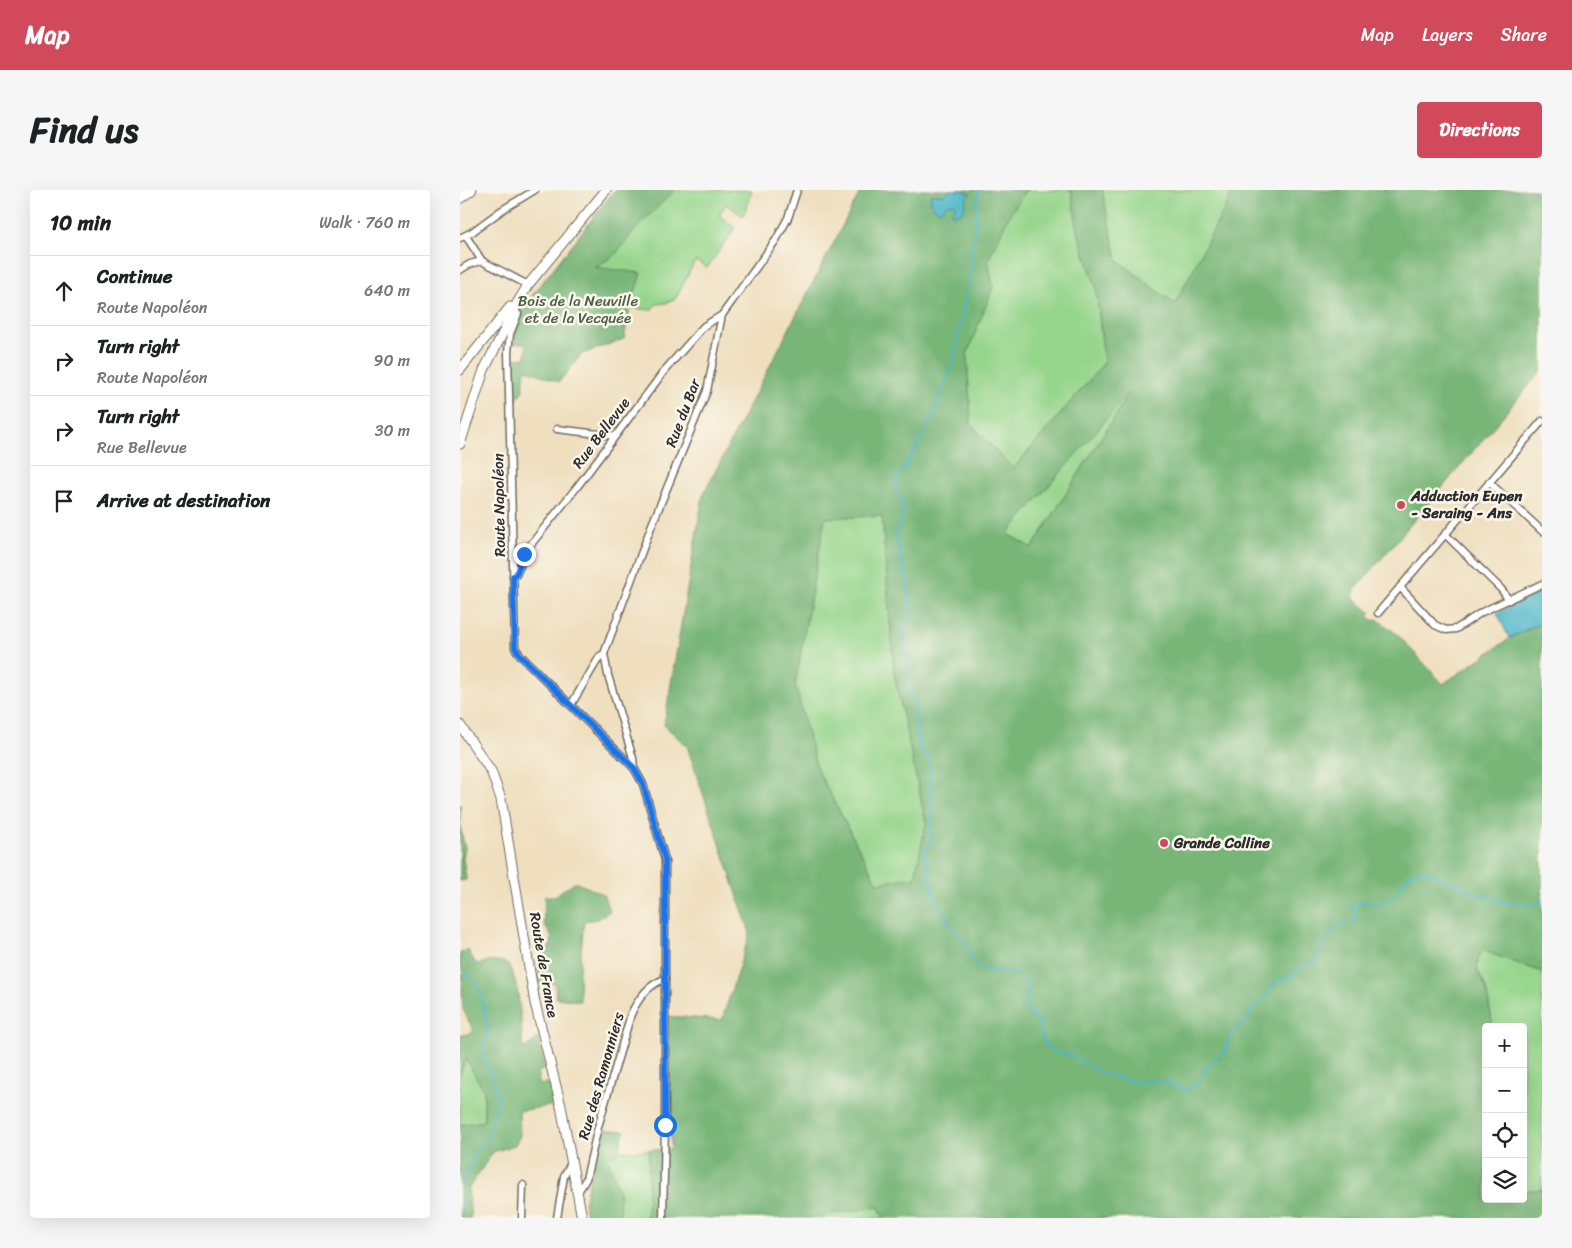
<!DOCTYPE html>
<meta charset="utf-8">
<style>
:root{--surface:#fff;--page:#f6f6f6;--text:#202124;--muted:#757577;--line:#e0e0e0;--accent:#d1495b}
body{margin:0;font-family:Sriracha,sans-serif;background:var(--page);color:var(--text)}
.controls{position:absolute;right:15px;bottom:15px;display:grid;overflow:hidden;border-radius:5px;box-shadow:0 5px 20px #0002}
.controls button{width:45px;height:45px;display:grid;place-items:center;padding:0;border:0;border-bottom:1px solid var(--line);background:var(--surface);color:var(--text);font:25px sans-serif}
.stop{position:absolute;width:15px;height:15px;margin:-11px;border:4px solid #1a73e8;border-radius:50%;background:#fff}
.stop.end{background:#1a73e8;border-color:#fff;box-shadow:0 1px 5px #0008}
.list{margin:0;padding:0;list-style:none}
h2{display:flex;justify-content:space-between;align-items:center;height:65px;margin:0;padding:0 20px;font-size:21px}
h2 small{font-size:16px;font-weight:400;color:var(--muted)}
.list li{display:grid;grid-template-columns:32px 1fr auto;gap:15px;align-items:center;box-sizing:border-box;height:70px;padding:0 20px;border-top:1px solid var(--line)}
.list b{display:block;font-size:19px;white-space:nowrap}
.list p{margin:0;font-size:16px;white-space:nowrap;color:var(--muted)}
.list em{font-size:16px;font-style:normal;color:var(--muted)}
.icon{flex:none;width:28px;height:28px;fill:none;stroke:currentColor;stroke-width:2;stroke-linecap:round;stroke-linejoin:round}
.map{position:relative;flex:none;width:1082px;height:1028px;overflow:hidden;border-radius:5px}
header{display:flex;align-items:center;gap:30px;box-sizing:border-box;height:70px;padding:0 25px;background:var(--accent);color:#fff}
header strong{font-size:24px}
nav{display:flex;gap:28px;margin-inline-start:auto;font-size:18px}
.intro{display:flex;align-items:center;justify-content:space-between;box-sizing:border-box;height:120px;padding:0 30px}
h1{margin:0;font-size:35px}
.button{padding:12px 22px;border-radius:5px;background:var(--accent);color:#fff;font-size:18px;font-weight:700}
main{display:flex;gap:30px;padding:0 30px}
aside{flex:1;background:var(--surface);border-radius:5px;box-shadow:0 5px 20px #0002}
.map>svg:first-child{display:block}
.green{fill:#96d58c;stroke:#60805c}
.forest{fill:#78b678;stroke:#527052;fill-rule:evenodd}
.water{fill:#4bb6c9;stroke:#3b707a}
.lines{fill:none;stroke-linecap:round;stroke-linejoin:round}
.stream{stroke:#4bb6c9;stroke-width:2}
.minor-casing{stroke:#706a5f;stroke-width:9}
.secondary-casing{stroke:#706a5f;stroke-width:11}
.trunk-casing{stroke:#706a5f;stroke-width:12}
.minor{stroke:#fff;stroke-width:6}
.secondary{stroke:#fff;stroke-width:9}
.trunk{stroke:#fff;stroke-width:10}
.route{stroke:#1a73e8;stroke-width:6}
.poi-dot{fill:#d1495b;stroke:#fbf7ec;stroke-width:2}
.labels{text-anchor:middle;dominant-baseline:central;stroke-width:5;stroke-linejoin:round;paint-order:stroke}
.park-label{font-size:15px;fill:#4b5e48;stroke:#fbf7ec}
.street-label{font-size:15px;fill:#2b2b2b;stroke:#fbf7ec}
.poi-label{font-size:15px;font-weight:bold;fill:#2b2b2b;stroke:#fbf7ec;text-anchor:start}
</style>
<header>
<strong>Map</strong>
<nav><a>Map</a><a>Layers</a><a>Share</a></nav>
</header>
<div class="intro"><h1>Find us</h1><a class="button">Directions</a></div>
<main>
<aside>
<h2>10 min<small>Walk · 760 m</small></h2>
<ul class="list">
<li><svg class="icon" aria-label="ahead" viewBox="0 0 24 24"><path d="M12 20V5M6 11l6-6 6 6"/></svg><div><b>Continue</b><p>Route Napoléon</p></div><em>640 m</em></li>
<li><svg class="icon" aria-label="right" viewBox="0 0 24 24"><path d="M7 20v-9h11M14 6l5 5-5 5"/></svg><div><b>Turn right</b><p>Route Napoléon</p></div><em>90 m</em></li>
<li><svg class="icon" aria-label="right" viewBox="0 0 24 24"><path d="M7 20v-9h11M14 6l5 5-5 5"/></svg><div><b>Turn right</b><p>Rue Bellevue</p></div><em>30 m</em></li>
<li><svg class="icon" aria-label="arrive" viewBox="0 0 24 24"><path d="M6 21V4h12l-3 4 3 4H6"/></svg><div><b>Arrive at destination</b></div></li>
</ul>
</aside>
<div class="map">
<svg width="1082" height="1028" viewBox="0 0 1082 1028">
<rect width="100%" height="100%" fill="#fbf7ec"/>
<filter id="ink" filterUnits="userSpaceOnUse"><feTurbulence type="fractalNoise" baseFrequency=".02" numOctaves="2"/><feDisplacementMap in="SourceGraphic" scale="10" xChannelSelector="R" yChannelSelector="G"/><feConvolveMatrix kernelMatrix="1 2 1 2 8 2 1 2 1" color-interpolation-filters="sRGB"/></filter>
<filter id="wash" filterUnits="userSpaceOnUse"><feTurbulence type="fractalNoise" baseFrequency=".0096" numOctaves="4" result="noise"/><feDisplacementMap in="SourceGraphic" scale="20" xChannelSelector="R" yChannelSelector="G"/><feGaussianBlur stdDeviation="1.12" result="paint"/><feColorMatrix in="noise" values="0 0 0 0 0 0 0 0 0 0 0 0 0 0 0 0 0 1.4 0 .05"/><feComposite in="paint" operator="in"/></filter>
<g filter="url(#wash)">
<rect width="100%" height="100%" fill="#efdfbf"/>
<g class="green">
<path d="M215,0H292L283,26L266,14L259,25L275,38L247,78L236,71L233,75L216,108L206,113L197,114L191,120L170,118L181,83L133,78L154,66L174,41Z"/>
<path d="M566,0H611L619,46L636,97L644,173L553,279L511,234L507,164L533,97L528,70L549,26Z"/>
<path d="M642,0H771L769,10L715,114L657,70Z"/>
<path d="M672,199L572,358L547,344Z"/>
<path d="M422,326L434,483L466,633L455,687L417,693L357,579L335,495L365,327Z"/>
<path d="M1024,761L1082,782V999L1063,1001V837H1033L1026,798L1017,779L1019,765Z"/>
<path d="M6,869L24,901V931L0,935V884Z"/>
<path d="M189,960L187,1028H162L160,1025L159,1002L147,966L155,964L159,961Z"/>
<path d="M419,1017L424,1028H363L364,1025Z"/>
</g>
<g class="forest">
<path d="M155,0H215L174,41L154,66L134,77L181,83L170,118L164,149L122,164L99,192L65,179L63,200L54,214L53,169L66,168V153L54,154L60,121Z"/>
<path d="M401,0H566L549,26L528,70L533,97L507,164L511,234L553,279L644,173L636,97L619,46L611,0H642L657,70L715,114L769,10L771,0H1082V180L895,400L893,408L911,423L908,426L914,431L917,429L938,445L983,494L1049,449L1082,433V782L1024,761L1019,765L1017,779L1026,798L1033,837H1026V1009H1063V1001L1082,999V1028H424L419,1017L364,1025L363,1028H187L189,960L211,959L208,826L262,830L290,743L227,556L204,535L243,305ZM670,202L572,358L547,344ZM422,326L434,483L466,633L455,687L417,693L357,579L335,495L365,328Z"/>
<path d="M0,614V636L5,658L3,668L6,688V690L0,691Z"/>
<path d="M115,692L143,704L150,721L138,729L124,731L119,783L120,811L96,808L95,793L79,794L77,769C84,764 96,754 90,744C88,740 85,738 84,733C83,729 85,713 85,706H96C101,699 109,698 115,692Z"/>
<path d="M8,760L16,774C24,773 34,769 43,772C61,777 61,842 63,859L78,848L85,879L77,882L80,895L90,892L96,915L59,921L60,946L55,955L33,962L8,999L11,1028H0V935L24,931V901L6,869L0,884V846L14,842L3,819L2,800L3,782L0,772V763Z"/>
<path d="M142,939L165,941C157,956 166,962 147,966L159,1002L160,1025L162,1028H126L124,1012Z"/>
</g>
<g class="water">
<path d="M491,0H504L505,2L511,3L506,8V13L502,23L493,25L492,23L495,16L494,13L487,14L482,20L479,21L472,16L470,6L472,4L484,5Z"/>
<path d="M1082,401V432L1049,448L1037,423Z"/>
</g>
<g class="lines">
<g class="stream">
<path d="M520,0L517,7L514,50L511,55V78L494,167L474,224L447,274L435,291V300L442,310L444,319L437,339L436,347L447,393L450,417L449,426L444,439V451L447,470L446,492L448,501L454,510L458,554L468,569L471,584V643L473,648L464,661L463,664L467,668C469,697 477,714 493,738C498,745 503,751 507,757C511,765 510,771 518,776C531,785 555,776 564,791C569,798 566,813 567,821L580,834L581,845L585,855L594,862L611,865L645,885L660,887L670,892L691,891L706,892L725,900L737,894L749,875L765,861L770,845L787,829L795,815L808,805L815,792L830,786L844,776L854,773L858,767L862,753L876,737L880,734L894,731L896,726L892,717L893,714L905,712L916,715C922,713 929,710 934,705C947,694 943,676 968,682C1007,696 1037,721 1082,712"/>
<path d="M0,995L6,985L18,955L27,948L39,909L22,862L29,842L19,798L6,783"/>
<path d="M0,1013L2,1017L0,1020"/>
</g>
</g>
</g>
<g filter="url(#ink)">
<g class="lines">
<g class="minor-casing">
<g id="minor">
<path d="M6,46L22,71"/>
<path d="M0,48L12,42L42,20L75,0"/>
<path d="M0,80L10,74L22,71L68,95"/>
<path d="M54,120L58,124L50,144L48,162L55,458L61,466L174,578L183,594L205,670V935L203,1028"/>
<path d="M97,239L155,246"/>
<path d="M1029,292L1082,341"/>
<path d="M985,344L1041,399L1049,410"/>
<path d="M53,386L56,385L68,358L117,297L205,180L244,136L262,125"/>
<path d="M940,397L975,435L986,440L996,439L1022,422L1082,394"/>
<path d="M918,423L1082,231"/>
<path d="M144,464L191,337L247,201L262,125L316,50L328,28L337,0"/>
<path d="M111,515L140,466L144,464L148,485L173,568L174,578"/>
<path d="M118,1002L126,989L138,937L171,824C178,809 189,794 205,789"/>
<path d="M62,1028L63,995"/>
<path d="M97,1028L104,986L112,971"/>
</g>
</g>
<g class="secondary-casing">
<g id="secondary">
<path d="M0,180L50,117L54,120"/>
<path d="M0,254L24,180L52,125L56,115L68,95L146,0"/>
<path d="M0,535L31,581L41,609L75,813L101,916L122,1028"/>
</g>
</g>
<g class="trunk-casing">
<path id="trunk" d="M0,8L11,0"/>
</g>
<use href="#minor" class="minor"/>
<use href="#secondary" class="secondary"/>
<use href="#trunk" class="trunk"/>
</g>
</g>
<g class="lines" filter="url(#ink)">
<path class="route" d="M64,364L56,385L53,386L55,458L61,466L174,578L183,594L205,670V935"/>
</g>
<g class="poi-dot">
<circle cx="941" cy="315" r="5"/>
<circle cx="704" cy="653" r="5"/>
</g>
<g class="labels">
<g class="park-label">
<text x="118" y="111">Bois de la Neuville<tspan x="118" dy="17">et de la Vecquée</tspan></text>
</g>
<g class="street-label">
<text transform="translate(223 223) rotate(-69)">Rue du Bar</text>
<text transform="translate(141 243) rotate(-53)">Rue Bellevue</text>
<text transform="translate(39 315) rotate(-91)">Route Napoléon</text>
<text transform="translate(84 775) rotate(80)">Route de France</text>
<text transform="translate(141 886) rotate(-74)">Rue des Ramonniers</text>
</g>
<g class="poi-label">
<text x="951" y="306">Adduction Eupen<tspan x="951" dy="17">- Seraing - Ans</tspan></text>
<text x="714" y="653">Grande Colline</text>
</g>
</g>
</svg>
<div class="controls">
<button>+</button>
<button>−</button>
<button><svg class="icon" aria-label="locate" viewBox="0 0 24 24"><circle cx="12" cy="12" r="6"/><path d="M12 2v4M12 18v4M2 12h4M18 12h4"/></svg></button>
<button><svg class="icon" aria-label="layers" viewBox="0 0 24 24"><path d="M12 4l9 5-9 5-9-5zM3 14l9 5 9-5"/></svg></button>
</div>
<div class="stop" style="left:205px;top:935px"></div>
<div class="stop end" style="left:64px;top:364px"></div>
</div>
</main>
